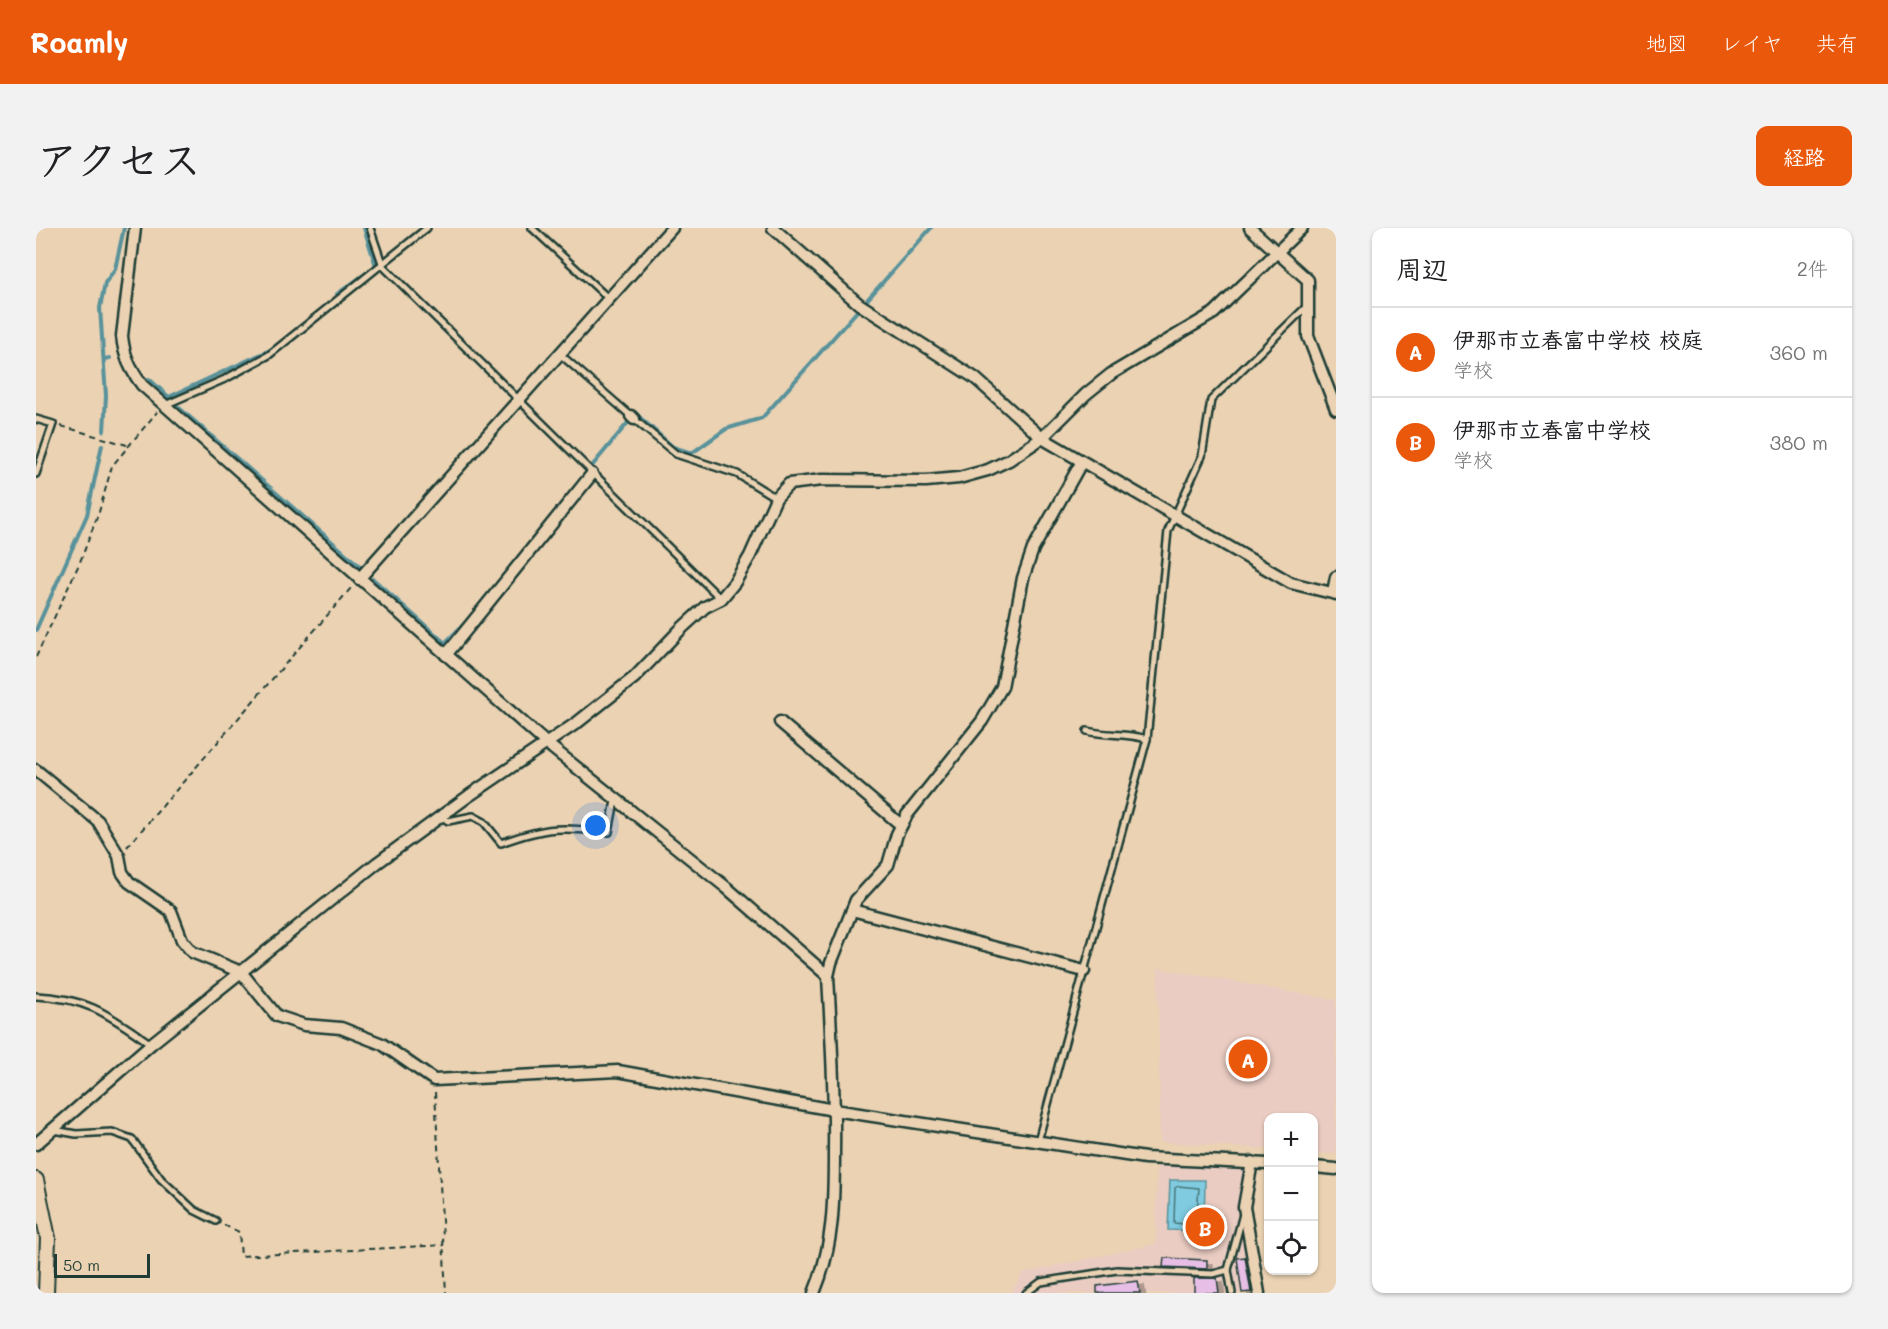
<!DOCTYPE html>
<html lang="ja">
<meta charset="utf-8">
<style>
:root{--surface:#fff;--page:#f2f2f2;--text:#202124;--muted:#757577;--line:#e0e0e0;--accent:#ea580c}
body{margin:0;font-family:Mali,"Klee One",sans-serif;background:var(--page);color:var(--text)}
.controls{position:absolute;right:18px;bottom:18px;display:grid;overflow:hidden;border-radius:12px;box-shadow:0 2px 4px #0004}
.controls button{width:54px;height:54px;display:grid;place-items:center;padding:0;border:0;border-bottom:2px solid var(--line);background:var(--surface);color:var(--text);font:30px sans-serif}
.scale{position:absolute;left:18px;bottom:15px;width:96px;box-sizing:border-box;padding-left:6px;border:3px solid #1f3d34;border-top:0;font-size:16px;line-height:21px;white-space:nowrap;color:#1f3d34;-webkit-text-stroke:4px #ebd2b3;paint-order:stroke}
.you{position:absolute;left:560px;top:598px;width:21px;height:21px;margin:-15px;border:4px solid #fff;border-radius:50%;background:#1a73e8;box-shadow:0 0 0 9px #1a73e833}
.badge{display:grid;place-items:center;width:39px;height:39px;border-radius:50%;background:var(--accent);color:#fff;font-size:20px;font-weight:700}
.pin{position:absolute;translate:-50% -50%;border:3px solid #fff;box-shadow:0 2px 6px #0006}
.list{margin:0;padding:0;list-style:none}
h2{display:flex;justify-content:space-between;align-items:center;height:78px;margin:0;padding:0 24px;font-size:26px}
h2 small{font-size:20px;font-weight:400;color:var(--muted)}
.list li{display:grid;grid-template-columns:39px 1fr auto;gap:18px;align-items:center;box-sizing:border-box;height:90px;padding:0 24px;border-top:2px solid var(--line)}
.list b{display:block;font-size:22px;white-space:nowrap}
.list p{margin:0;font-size:20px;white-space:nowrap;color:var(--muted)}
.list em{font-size:20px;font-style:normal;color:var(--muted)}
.icon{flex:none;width:33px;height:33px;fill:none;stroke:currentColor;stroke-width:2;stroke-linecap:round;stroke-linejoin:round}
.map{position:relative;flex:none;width:1300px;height:1065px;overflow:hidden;border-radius:12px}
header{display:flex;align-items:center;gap:36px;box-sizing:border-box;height:84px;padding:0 30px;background:var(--accent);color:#fff}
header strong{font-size:28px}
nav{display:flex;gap:33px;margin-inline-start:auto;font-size:21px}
.intro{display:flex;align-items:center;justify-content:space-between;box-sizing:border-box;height:144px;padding:0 36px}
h1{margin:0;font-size:42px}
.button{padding:15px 27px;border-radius:12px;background:var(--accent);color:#fff;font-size:21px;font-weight:700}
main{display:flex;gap:36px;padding:0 36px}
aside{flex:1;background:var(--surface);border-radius:12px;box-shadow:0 2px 4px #0004}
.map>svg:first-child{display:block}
.built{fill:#eaccc2}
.water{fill:#80cbe0;stroke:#59929b;stroke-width:1.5}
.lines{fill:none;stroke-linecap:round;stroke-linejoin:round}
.shore{stroke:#467679;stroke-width:1.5}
.stream{stroke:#59929b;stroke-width:4}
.building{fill:#e7bee6;stroke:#1f3d34;stroke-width:1.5;filter:url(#shadow)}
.lane-casing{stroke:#1f3d34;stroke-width:10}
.street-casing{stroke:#1f3d34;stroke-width:15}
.secondary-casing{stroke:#1f3d34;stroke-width:18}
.path{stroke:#1f3d34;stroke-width:2;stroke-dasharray:6 4.5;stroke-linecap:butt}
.lane{stroke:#ebd2b3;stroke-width:5}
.street{stroke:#ebd2b3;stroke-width:10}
.secondary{stroke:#ebd2b3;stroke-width:14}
</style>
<header>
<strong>Roamly</strong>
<nav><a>地図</a><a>レイヤ</a><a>共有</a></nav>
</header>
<div class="intro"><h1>アクセス</h1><a class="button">経路</a></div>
<main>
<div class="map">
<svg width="1300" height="1065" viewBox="0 0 1300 1065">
<defs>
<filter id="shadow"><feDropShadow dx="6" dy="4" stdDeviation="0" flood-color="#0004"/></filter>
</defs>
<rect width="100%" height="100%" fill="#ebd2b3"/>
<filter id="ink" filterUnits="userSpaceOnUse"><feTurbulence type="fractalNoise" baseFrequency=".0167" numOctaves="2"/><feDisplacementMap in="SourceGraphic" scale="12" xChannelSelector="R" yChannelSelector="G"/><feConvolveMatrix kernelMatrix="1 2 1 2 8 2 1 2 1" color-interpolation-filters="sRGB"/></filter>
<g filter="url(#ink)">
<g class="built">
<path d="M1122,740L1300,772V926L1278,925V890H1232V921L1124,914Z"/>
<path d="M1121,938L1223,940L1215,981L1228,1065H975L987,1045L1120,1016Z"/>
</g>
<path class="water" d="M1134,952H1169L1168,1003L1132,1002Z"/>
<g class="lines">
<path class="shore" d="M1142,958L1163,960L1160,997L1138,995L1139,960Z"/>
<g class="stream">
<path d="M301,66L340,38L328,0"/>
<path d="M68,131L74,130"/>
<path d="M113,151L134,170"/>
<path d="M133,169L234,122L246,114"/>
<path d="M141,178L327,341"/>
<path d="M600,186L637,219L656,225L690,201L726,190L895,0"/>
<path d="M68,203L70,168L64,80L69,55L79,41L88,0"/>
<path d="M556,238L595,191"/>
<path d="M337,351L409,415L433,391"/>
<path d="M0,402L51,287L66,217"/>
</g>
</g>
<g class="building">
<path d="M1209,1029L1215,1064L1206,1065L1201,1030Z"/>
<path d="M1128,1030L1171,1032V1041L1127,1039Z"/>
<path d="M1158,1050H1181L1183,1065H1158Z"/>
<path d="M1102,1053L1104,1065H1061V1058Z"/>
</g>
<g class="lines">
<g class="lane-casing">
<g id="lane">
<path d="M334,0L347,38L353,44L685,371"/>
<path d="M496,0L573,71"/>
<path d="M525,127L595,188"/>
<path d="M129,177L189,151L233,127L391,0"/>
<path d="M0,191L17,196L0,246"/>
<path d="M598,191L640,226L701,246L740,270"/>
<path d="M1051,503C1071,508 1091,505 1111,511"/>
<path d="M405,588L412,593L437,588L448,594L465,615C511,598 526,599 573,604L579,573"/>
<path d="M0,768C52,770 73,787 115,816"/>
<path d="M18,902L40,906L76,904L96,911L125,951L158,982L180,993"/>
<path d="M1002,913L1111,511L1132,303L1166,228L1175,172L1271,78"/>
<path d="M1192,1042L1196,1065"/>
<path d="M990,1065L1005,1054L1081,1042L1177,1046L1192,1042L1207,986"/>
</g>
</g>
<g class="street-casing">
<g id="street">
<path d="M99,0L86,108C88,128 94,141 106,157L510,515L691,660L792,748"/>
<path d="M737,0L823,76L939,150L1006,210L1255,355L1300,366"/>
<path d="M1214,0L1272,52V108L1300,181"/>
<path d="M595,188L598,191"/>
<path d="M323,351L636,0"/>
<path d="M1297,364L1300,349"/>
<path d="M410,427L556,246"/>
<path d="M744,494L865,597"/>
<path d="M0,542L62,593L83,628L86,644L93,654L135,683L146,712L156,724L205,744L241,788L268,797L305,800L346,816L398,852L582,843L798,882L1109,930L1232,936"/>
<path d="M816,682L1048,743"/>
<path d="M0,916L115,816L341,635L434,567L542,494L599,449L645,401L669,379L685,371L699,354L714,328L740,270L753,256L786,252L890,253L923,250L952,242L973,232L1006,210L1050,166L1075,146L1178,85L1266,0"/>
<path d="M1216,934L1208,979L1223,1065"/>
<path d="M1278,939L1300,941"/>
<path d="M778,1065C798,1017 798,973 798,922C799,864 795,806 792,748L795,735L820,672L852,637L861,606L871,587L946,493L966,459L987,350L997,321L1045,235"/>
</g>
</g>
<g class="secondary-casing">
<path id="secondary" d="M0,952L12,1010L10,1065"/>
</g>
<g class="path">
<path d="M25,198L91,217"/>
<path d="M0,429L44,334L63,284L76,238L121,184"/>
<path d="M91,619L315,360"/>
<path d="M399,864L410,1065"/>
<path d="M188,997L203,1004L205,1028L408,1017"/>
</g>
<use href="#lane" class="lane"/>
<use href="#street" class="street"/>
<use href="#secondary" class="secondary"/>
</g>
</g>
</svg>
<div class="controls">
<button>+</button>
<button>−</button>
<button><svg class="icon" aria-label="locate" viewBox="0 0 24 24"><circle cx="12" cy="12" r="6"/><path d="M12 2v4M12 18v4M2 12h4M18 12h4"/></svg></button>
</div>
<div class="scale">50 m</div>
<div class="you"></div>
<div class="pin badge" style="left:1212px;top:831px">A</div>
<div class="pin badge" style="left:1169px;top:999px">B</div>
</div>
<aside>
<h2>周辺<small>2件</small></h2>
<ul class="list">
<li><span class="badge">A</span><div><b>伊那市立春富中学校 校庭</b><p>学校</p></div><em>360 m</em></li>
<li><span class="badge">B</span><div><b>伊那市立春富中学校</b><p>学校</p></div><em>380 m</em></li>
</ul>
</aside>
</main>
